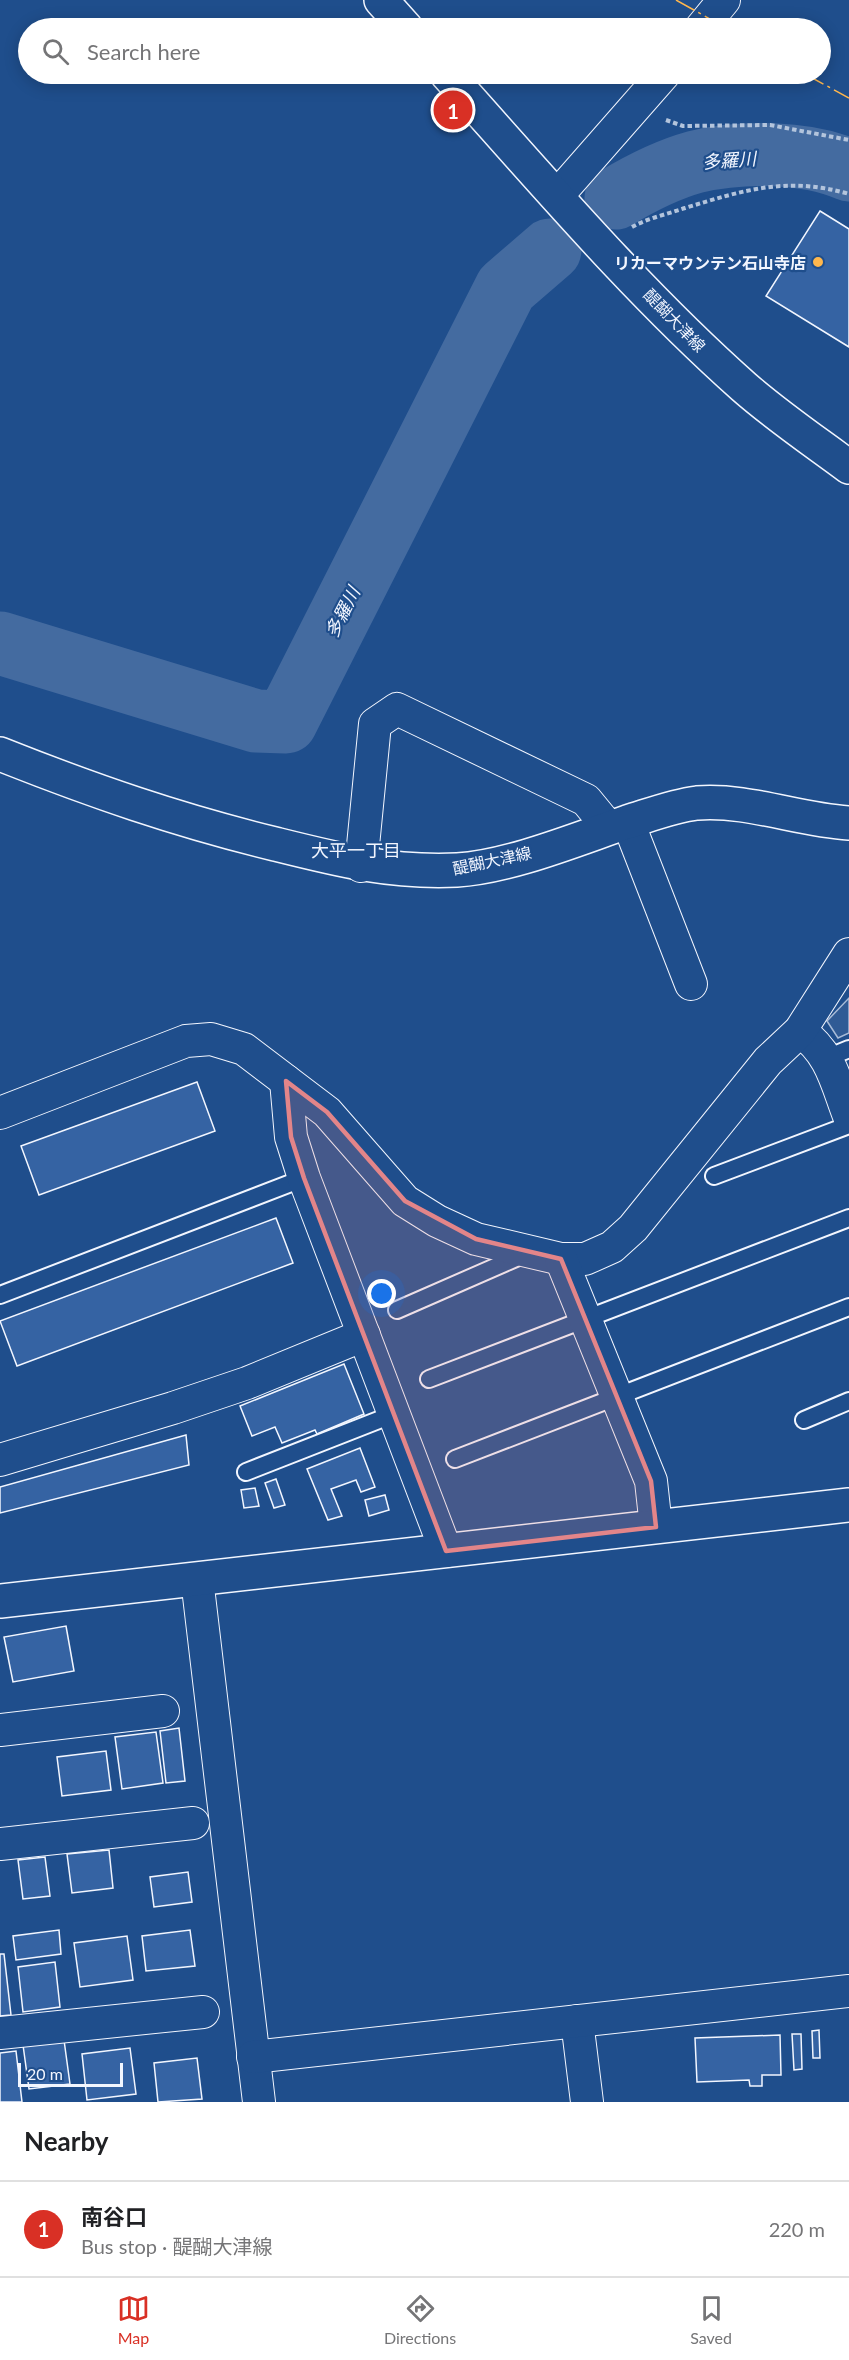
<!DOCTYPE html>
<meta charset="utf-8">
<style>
:root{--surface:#fff;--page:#f2f2f2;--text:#202124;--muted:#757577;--line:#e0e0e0;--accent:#d93025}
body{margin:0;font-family:Lato,"Noto Sans JP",sans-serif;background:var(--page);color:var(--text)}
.scale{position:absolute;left:18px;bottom:15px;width:105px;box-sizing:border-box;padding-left:6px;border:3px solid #f2f6ff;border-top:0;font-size:16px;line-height:21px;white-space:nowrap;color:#f2f6ff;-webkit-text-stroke:4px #1f4e8c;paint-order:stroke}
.you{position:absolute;left:382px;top:1294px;width:21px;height:21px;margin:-15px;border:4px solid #fff;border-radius:50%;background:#1a73e8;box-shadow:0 0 0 9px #1a73e833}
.badge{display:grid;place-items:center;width:39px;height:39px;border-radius:50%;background:var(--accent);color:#fff;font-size:20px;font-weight:700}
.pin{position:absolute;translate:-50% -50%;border:3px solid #fff;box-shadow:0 2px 6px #0006}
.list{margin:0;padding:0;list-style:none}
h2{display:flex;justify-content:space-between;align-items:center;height:78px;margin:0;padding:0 24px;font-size:26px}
h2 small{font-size:20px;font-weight:400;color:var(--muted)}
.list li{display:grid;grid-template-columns:39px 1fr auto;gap:18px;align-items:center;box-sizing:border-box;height:96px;padding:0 24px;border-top:2px solid var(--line)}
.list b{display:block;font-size:22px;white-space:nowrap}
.list p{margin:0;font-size:20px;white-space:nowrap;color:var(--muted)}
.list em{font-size:20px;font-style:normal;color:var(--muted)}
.icon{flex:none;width:33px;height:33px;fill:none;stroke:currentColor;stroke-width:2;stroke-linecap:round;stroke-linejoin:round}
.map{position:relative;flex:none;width:849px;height:2102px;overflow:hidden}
.search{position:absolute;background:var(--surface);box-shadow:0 3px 15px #0003;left:18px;right:18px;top:18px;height:66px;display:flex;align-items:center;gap:15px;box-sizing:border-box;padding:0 21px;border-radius:33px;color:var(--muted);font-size:22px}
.sheet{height:174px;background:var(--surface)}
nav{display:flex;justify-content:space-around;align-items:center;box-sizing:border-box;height:84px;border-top:2px solid var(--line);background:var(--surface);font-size:16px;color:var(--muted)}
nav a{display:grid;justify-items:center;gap:3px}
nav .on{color:var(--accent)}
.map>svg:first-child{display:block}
.built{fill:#305b95;stroke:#a8bbd7;stroke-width:1.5}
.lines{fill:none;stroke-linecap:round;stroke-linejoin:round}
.river{stroke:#446ba0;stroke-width:63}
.building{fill:#3563a3;stroke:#f2f6ff;stroke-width:1.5}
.service-casing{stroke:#f2f6ff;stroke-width:20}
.minor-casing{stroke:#f2f6ff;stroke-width:34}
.tertiary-casing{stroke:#f2f6ff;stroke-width:36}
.secondary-casing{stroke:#f2f6ff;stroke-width:36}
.path{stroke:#b3c4dc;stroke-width:4;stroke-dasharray:4.5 3;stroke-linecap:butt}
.service{stroke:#1f4e8c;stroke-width:16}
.minor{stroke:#1f4e8c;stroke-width:32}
.tertiary{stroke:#1f4e8c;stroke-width:33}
.secondary{stroke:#1f4e8c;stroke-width:33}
.power{stroke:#ffb74d;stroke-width:1.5;stroke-dasharray:21 4.5 3 4.5;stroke-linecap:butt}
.marked{fill:#e38589;fill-opacity:0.2;stroke:#e38589;stroke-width:4.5;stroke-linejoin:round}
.poi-dot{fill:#ffb74d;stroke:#1f4e8c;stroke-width:2}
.labels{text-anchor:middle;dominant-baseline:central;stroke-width:4.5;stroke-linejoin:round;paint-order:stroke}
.poi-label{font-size:16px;font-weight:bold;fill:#f2f6ff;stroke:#1f4e8c;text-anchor:end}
.street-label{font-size:16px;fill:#f2f6ff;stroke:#1f4e8c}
.water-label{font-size:18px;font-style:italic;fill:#f2f6ff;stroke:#1f4e8c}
.neighbourhood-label{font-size:18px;fill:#f2f6ff;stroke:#1f4e8c}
</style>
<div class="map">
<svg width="849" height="2102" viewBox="0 0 849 2102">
<rect width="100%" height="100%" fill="#1f4e8c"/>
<path class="built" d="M849,998V1033L838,1038L827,1021Z"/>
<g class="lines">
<g class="river">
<path d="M616,198C641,183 666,170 695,162C740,151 806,151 849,170"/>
<path d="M0,643L256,721L286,722L506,288L550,250"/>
</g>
</g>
<g class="building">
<path d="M820,211L849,229V347L766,296Z"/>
<path d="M197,1082L215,1131L39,1195L21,1146Z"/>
<path d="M276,1218L293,1263L17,1366L0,1321Z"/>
<path d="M344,1364L364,1414L317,1434L315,1430L282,1443L275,1427L252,1436L240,1406Z"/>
<path d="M186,1435L189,1465L0,1513V1487Z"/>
<path d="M360,1448L375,1487L361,1492L356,1480L331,1489L342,1516L328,1520L307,1469Z"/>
<path d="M276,1479L285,1505L274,1508L265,1483Z"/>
<path d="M255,1488L259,1506L244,1508L241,1490Z"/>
<path d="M385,1495L389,1510L369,1516L365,1500Z"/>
<path d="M66,1626L74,1671L13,1682L4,1637Z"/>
<path d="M179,1728L185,1781L166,1783L160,1731Z"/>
<path d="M156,1732L163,1783L122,1789L115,1737Z"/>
<path d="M106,1751L111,1790L62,1796L57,1757Z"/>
<path d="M109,1850L113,1888L72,1893L67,1854Z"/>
<path d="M45,1857L50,1896L23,1899L18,1860Z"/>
<path d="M188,1872L192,1902L154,1907L150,1877Z"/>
<path d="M59,1930L61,1954L16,1960L13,1936Z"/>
<path d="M190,1930L195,1966L146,1971L142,1936Z"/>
<path d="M127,1936L133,1980L80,1987L74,1943Z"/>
<path d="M0,1954H4L11,2015L0,2016Z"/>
<path d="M55,1962L60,2007L23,2012L18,1967Z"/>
<path d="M819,2030L820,2058H813L812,2031Z"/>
<path d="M792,2034H801L802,2069L794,2070Z"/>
<path d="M780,2035L781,2075H762V2086H750L749,2080L697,2082L695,2038Z"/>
<path d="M64,2040L70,2084L29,2089L23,2045Z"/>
<path d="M130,2048L136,2094L87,2100L82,2054Z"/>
<path d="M16,2051L22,2102H0V2053Z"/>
<path d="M197,2058L202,2099L158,2102L154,2063Z"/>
</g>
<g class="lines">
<g class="service-casing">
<g id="service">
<path d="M827,1058L849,1049"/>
<path d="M714,1176L849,1125"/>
<path d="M0,1295L304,1178"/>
<path d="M397,1310L525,1254"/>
<path d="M429,1379L849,1218"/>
<path d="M804,1420L849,1401"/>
<path d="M455,1459L849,1307"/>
<path d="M246,1472L394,1414"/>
</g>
</g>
<g class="minor-casing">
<g id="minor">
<path d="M701,28L724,0"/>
<path d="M557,196L664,74"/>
<path d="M628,822L691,984"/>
<path d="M361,866L375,724L397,709L586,800L609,828"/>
<path d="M800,1031C831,1053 836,1082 849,1116"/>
<path d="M286,1081L291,1137L304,1178L446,1551"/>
<path d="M0,1113L186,1041L211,1039L244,1049L327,1112L405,1201L437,1221L476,1239L561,1259H585L612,1247L633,1228L768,1061L800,1031L849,954"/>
<path d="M561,1259L651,1481L656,1527"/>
<path d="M0,1460L173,1408L247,1383L364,1335"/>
<path d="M197,1579L259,2102"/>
<path d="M0,1730L163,1711"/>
<path d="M0,1844L193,1823"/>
<path d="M577,2021L587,2102"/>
<path d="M0,2033L203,2012"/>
<path d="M253,2057L849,1991"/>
</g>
</g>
<g class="tertiary-casing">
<path id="tertiary" d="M0,1601L849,1505"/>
</g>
<g class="secondary-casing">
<g id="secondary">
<path d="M381,0L406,28"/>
<path d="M447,74C542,180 637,292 744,387C777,416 814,441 849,467"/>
<path d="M0,754C93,791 177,820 275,844C339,860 390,873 457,870C509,867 577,839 627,822C650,815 673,806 697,803C748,799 798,820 849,823"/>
</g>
</g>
<g class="path">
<path d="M666,120L683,126L770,125L849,140"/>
<path d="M632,227C648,218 668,214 685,208C744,190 788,176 849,194"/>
</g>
<use href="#service" class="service"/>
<use href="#minor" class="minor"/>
<use href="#tertiary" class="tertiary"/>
<use href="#secondary" class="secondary"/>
<g class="power">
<path d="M676,0L726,28"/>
<path d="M805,74L849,98"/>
</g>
</g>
<path class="marked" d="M286,1081L327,1112L405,1201L476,1239L561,1259L651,1481L656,1527L446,1551L304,1178L291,1137Z"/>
<circle class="poi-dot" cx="818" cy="262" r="6"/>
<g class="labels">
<g class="poi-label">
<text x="806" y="262">リカーマウンテン石山寺店</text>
</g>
<g class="street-label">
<text transform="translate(675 320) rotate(46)">醍醐大津線</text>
<text transform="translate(492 860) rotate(-12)">醍醐大津線</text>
</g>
<g class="water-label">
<text transform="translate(729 160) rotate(-4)">多羅川</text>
<text transform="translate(342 612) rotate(-63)">多羅川</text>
</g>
<g class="neighbourhood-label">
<text x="356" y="850">大平一丁目</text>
</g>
</g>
</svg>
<div class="scale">20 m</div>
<div class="you"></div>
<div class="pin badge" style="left:453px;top:110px">1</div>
<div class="search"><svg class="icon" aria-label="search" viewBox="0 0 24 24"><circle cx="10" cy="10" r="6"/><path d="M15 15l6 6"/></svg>Search here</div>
</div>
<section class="sheet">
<h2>Nearby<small></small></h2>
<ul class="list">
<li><span class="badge">1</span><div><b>南谷口</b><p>Bus stop · 醍醐大津線</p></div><em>220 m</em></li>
</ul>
</section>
<nav>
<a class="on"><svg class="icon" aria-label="map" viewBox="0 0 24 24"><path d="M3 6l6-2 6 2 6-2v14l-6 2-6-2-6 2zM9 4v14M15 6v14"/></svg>Map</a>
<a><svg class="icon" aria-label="directions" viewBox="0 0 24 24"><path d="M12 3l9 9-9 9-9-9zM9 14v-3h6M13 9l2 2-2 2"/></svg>Directions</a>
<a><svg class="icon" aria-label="saved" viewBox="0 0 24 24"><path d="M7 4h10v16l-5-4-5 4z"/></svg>Saved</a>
</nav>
